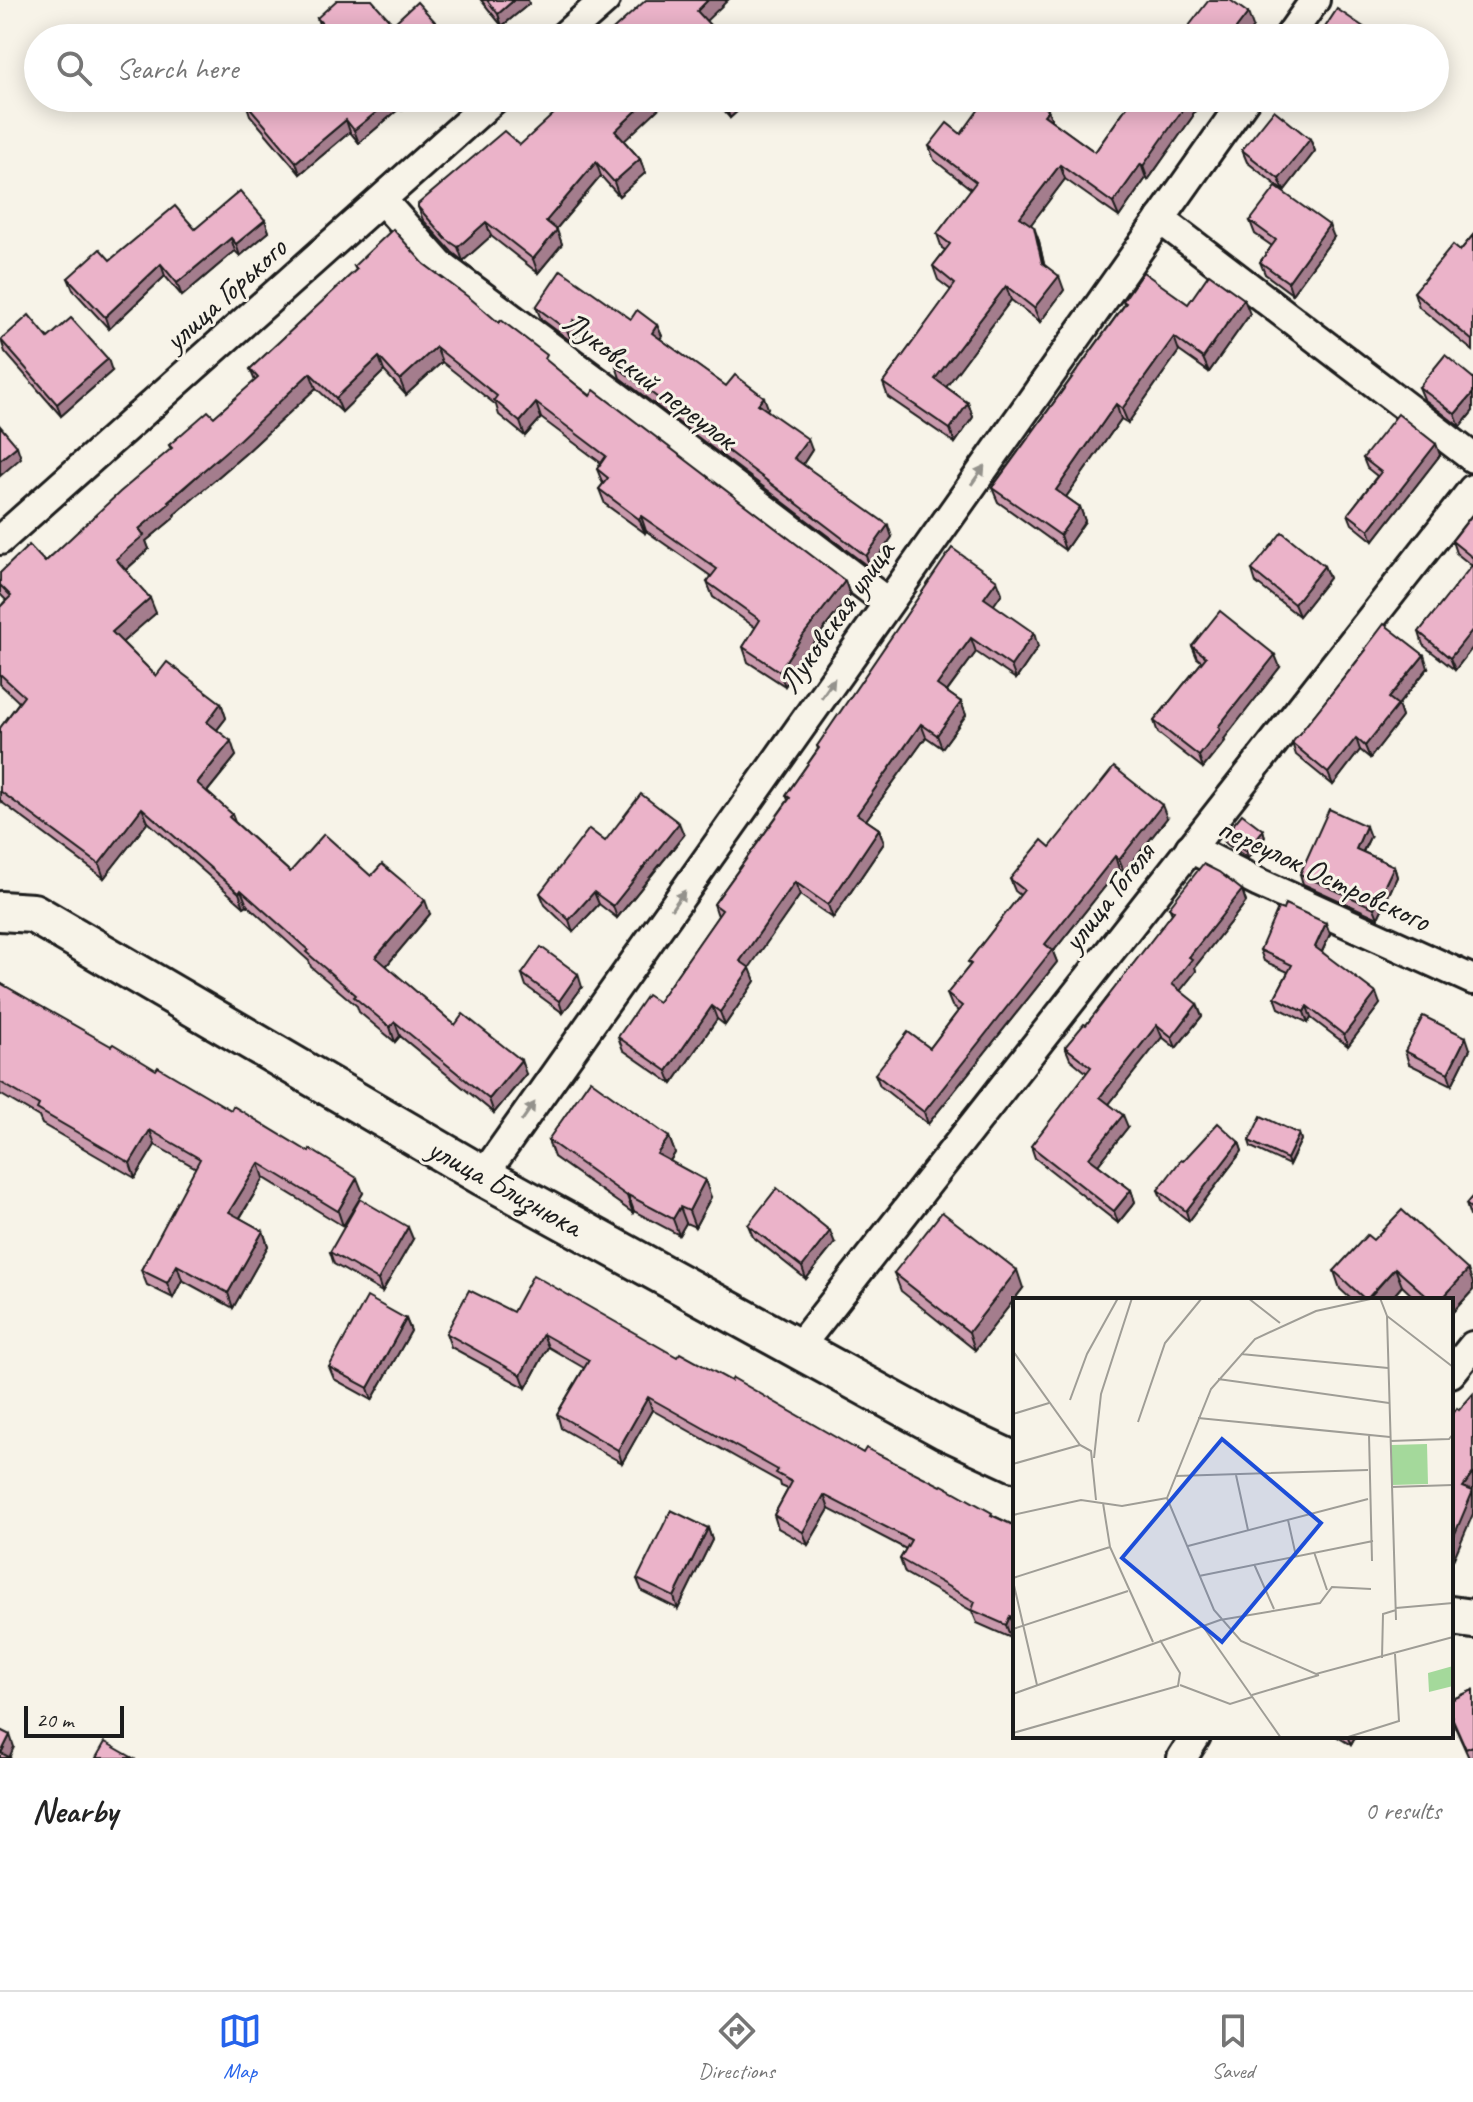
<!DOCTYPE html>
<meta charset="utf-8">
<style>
:root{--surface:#fff;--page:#f2f2f2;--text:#222;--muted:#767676;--line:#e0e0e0;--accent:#2563eb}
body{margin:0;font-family:Caveat,sans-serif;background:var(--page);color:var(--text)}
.scale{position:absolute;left:24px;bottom:20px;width:100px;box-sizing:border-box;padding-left:8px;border:4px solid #1c1c1c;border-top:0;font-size:22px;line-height:28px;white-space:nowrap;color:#1c1c1c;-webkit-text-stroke:6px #f7f3e8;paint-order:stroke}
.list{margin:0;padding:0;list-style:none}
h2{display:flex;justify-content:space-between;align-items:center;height:104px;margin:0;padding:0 32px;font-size:34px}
h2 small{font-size:26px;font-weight:400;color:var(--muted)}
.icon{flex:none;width:44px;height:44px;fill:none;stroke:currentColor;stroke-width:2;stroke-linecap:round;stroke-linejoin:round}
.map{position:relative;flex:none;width:1473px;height:1758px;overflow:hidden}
.search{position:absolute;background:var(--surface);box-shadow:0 4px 20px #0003;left:24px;right:24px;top:24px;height:88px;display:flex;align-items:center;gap:20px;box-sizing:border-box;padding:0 28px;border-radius:44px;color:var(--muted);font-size:30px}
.sheet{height:232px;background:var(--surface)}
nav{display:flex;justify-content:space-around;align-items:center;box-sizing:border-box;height:112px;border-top:2px solid var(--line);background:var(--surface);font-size:22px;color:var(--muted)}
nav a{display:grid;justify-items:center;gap:4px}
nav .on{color:var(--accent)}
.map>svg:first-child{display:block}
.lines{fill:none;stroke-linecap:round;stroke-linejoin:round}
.street-casing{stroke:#1c1c1c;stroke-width:34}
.secondary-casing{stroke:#1c1c1c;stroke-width:44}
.street{stroke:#f7f3e8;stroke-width:28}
.secondary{stroke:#f7f3e8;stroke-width:38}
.wall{fill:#ca9aad;stroke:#1c1c1c;stroke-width:2}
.shaded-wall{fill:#a47d8d;stroke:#1c1c1c;stroke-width:2}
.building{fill:#ebb3c9;stroke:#1c1c1c;stroke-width:2}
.oneway{fill:#94928c}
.labels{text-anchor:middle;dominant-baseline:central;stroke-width:6;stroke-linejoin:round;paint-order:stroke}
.street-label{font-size:32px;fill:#1c1c1c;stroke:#f7f3e8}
.inset-road{fill:none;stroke:#9f9d96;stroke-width:2}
.view{fill:#1d4ed8;fill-opacity:0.15;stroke:#1d4ed8;stroke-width:4}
.inset-edge{fill:none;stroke:#1c1c1c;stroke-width:4}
</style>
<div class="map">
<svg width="1473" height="1758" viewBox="0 0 1473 1758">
<rect width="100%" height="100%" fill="#f7f3e8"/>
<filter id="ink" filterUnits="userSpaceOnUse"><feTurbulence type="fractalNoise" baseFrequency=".0125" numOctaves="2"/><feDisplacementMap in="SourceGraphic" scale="16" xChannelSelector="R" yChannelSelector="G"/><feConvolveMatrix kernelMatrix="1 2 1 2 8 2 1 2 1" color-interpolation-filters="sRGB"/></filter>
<g filter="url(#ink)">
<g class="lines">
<g class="street-casing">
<g id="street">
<path d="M562,38L605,0"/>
<path d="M1288,38L1315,0"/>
<path d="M382,200L440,265L619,398L888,603"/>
<path d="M1160,219L1473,458"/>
<path d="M0,540L495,98"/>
<path d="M1190,848L1259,883L1473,980"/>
<path d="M483,1176L1246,98"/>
<path d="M798,1348L1473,489"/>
<path d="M1451,1373L1473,1346"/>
<path d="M1182,1758L1196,1736"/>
</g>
</g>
<g class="secondary-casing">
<g id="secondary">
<path d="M0,911L33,913L483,1176L946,1430L1015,1462"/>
<path d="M1451,1616L1473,1619"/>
</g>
</g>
<use href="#street" class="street"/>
<use href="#secondary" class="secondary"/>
</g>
<g class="wall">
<path d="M481,0H528L529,4L502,26Z"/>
<path d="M317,18L393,24L450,38H329L321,30Z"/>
<path d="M309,98H415L402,110L400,108L359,143L350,132L300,174L250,115L246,103L305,101Z"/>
<path d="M712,98H752L730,118Z"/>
<path d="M1129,98H1204L1193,114V116L1148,180L1146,178L1119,217L1065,179L1031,224L1039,241L1044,265L1064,290L1040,322L1011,300L946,387L968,403L973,417L955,443L888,397L883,383L951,290L938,280L933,266L945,250L942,248L937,234L971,189L934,160L929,146L961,134L1048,110L1052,121L1095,152L1130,102Z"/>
<path d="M1310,139L1315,151L1284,191L1247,162L1242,150Z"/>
<path d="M624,141L640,159L645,173L619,196L601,176L556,229L562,244L538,273L491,236L463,261L452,252L423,220L418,207L520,145Z"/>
<path d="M265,220L269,232L240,256L235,251L182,296L165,276L109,329L73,290L68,278L110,260L195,229Z"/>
<path d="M1250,221L1334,237L1292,294L1265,274L1260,262L1272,246L1255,234Z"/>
<path d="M1473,235V351L1419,307L1414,292L1460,251Z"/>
<path d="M424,264L590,396L845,581L850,595L806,652L785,686L748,662L743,647L756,628L713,597L707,582L712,577L646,531L645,533L605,504L599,489L603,484L597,469L601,463L541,418L525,436L499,415L496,405L442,362L406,395L384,371L342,412L316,388L246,453L174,515L175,517L146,541L149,549L126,570L156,613L122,642L156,676L221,703L226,718L217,730L236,756L207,792L232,814L235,822L290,872L371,876L430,914L386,966L455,1025L526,1074L494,1113L400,1036L395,1042L359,1012L357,1006L311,967L309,961L247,905L244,907L148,822L104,878L0,801V728L19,702L0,684V607L6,600L0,594V573L45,562L171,449L169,445L214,417L255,381L250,369L356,270L354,266Z"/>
<path d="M1123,301L1188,304L1250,314L1209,372L1179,351L1128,423L1121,419L1066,497L1080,507L1085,521L1065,550L998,502L992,488L1124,305Z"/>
<path d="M536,307L631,319L657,325L662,336L660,339L726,386L768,408L767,410L812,450L803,464L892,537L870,568L620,378L616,366L619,361L579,332L572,342L541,319Z"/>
<path d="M48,338L112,371L61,416L5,352L1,340Z"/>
<path d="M1473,378V411L1460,427L1424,399L1419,387Z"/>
<path d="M1436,444L1440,455L1373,541L1352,524L1348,514L1377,476L1367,468L1363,458Z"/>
<path d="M1473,514V647L1455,670L1423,645L1419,632L1472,566L1456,553L1452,541Z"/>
<path d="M1324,566L1329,578L1299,616L1256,583L1252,570Z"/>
<path d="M1002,593L993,605L1038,647L1016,679L976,652L947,692L961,702L966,715L942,748L926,737L866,820L879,829L884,843L833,918L800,895L749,967L755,981L725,1025L717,1019L672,1084L623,1050L618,1037L658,1002L718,916L714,904L788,800L786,795L818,749L817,746Z"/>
<path d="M1192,646L1280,667L1224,739L1225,741L1203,768L1158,733L1154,721L1202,662L1197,658Z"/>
<path d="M1365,649L1428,668L1398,705L1402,717L1370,758L1360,750L1333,785L1296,755L1292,743L1366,651Z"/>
<path d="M1167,818L1124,872L1119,869L1053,952L1057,962L928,1124L880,1086L875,1074L930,1048L958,1011L952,1006L947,994L970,965L968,962L1020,895L1015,891L1010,879L1050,847Z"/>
<path d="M1263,830L1265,837L1248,858L1225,843L1223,837Z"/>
<path d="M684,835L617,918L599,904L573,932L545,905L540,893L605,841Z"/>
<path d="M1370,837L1363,852L1394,866L1397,877L1378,918L1303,884L1300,874Z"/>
<path d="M1242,890L1246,902L1195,967L1196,971L1180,991L1202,1016L1176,1048L1162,1037L1109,1104L1128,1127L1098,1165L1131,1190L1135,1202L1118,1223L1035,1158L1031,1146L1087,1073L1070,1059L1065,1047L1086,1025L1172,914L1169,907Z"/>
<path d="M1330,934L1322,952L1380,1004L1348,1046L1311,1018L1308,1023L1279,1008L1275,997L1288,972L1264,961L1260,950Z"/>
<path d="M522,974L582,987L563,1013L526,986Z"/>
<path d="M0,983L363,1193L343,1226L264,1178L240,1218L263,1231L268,1246L233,1308L182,1280L173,1298L147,1285L141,1270L196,1168L155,1145L135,1178L42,1124L39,1117L0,1094Z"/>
<path d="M1470,1049L1452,1085L1409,1064L1405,1051Z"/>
<path d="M1299,1134L1301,1140L1289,1165L1251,1147L1249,1141Z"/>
<path d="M669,1137L675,1153L670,1161L711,1197L695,1227L686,1223L679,1235L634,1211L633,1213L554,1157L548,1140Z"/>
<path d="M1239,1142L1242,1151L1189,1221L1162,1200L1158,1190L1183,1161Z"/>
<path d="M1473,1196V1218L1470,1216L1466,1204Z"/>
<path d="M748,1225L835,1243L806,1279L753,1237Z"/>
<path d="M413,1239L382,1292L334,1264L330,1252Z"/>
<path d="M1373,1240L1473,1290L1451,1314V1300H1417L1402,1286L1390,1300H1352L1340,1289L1334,1271Z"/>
<path d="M894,1273L1023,1288L975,1350L901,1291Z"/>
<path d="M513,1312L677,1357L863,1453L1015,1526V1629L1011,1638L977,1623L972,1611L905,1573L900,1559L906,1549L829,1509L808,1545L778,1528L774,1515L788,1489L781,1486L780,1482L652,1410L622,1463L561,1428L557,1414L584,1368L548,1347L526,1388L451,1347L446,1333Z"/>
<path d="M406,1319L411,1331L372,1400L334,1379L329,1367Z"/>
<path d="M708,1528L712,1540L678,1609L642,1591L637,1579Z"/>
<path d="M1473,1690V1758H1469L1451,1718V1700Z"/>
<path d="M1336,1736H1356L1351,1745Z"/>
</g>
<g class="shaded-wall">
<path d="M514,0H528L529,4L502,26L498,14Z"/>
<path d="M708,0H728L702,25L697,11Z"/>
<path d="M1248,13L1253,27L1245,38H1229Z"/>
<path d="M394,98H397L400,108L359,143L354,130Z"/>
<path d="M397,98H415L402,110Z"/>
<path d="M650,98H670L620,145L615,131Z"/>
<path d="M732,98H752L730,118L725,104Z"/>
<path d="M1189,98H1204L1193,114V116L1148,180L1143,166Z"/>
<path d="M1048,110L1053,124L1044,115Z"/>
<path d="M346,120L350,132L300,174L296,162Z"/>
<path d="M1310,139L1315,151L1284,191L1279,179Z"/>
<path d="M640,159L645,173L619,196L614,182Z"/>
<path d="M596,162L601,176L551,235L546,221Z"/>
<path d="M1141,164L1146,178L1119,217L1113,203Z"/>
<path d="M1060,165L1065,179L1026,231L1020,217Z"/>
<path d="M265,220L269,232L240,256L236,244Z"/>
<path d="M486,222L491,236L463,261L458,247Z"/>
<path d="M1329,225L1334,237L1292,294L1288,282Z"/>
<path d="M1034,227L1039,241L1047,277L1042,263Z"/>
<path d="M557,230L562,244L538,273L533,259Z"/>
<path d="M231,238L235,251L182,296L177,283Z"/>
<path d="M161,264L165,276L109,329L105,317Z"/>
<path d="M1059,276L1064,290L1040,322L1034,308Z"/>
<path d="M1006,286L1011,300L941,394L935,379Z"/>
<path d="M1244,299L1250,314L1209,372L1203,358Z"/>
<path d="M574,320L579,332L572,342L567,330Z"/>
<path d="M657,325L662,336L656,344L652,333Z"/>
<path d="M1174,337L1179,351L1128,423L1122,409Z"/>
<path d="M436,347L442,362L406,395L400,380Z"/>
<path d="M379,357L384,371L342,412L336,398Z"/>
<path d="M108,359L112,371L61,416L57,404Z"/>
<path d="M310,373L316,388L246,453L174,515L175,517L146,541L149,549L121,574L116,559L139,529Z"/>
<path d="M1473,393V411L1460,427L1455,414Z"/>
<path d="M764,397L768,408L763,416L758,404Z"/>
<path d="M536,403L541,418L525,436L520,422Z"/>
<path d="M968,403L973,417L955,443L950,429Z"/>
<path d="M1116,404L1121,419L1061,504L1056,490Z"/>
<path d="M808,439L812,450L799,470L794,458Z"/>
<path d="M1436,444L1440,455L1373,541L1369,530Z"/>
<path d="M17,446L21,458L0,476V460Z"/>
<path d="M1080,507L1085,521L1065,550L1060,535Z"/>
<path d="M641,516L646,531L645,533L639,519Z"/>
<path d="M888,525L892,537L870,568L866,556Z"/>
<path d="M1324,566L1329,578L1299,616L1294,604Z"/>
<path d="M997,580L1002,593L989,612L984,598Z"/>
<path d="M845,581L850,595L806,652L785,686L779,671L801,638Z"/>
<path d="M150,598L156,613L118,646L112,632Z"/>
<path d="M1473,629V647L1455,670L1450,658Z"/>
<path d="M1034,633L1038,647L1016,679L1011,666Z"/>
<path d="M971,638L976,652L942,698L937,685Z"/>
<path d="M1275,655L1280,667L1224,739L1225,741L1203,768L1199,756L1218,727Z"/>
<path d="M1424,655L1428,668L1398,705L1402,717L1370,758L1365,746L1389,698Z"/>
<path d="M961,702L966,715L942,748L937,735Z"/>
<path d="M221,703L226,718L212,736L207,722Z"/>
<path d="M921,724L926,737L861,827L857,814Z"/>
<path d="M1356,738L1360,750L1333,785L1328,773Z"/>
<path d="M231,741L236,756L202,798L197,783Z"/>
<path d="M1162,805L1167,818L1124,872L1119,860Z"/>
<path d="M142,808L148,822L104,878L99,864Z"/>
<path d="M679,823L684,835L617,918L613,906Z"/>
<path d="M1366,826L1370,837L1359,859L1356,849Z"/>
<path d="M879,829L884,843L833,918L828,905Z"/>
<path d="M1263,830L1265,837L1248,858L1246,852Z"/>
<path d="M1115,856L1119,869L1053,952L1057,962L928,1124L924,1112L1045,944Z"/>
<path d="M1394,866L1397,877L1378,918L1374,908Z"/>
<path d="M795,882L800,895L745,974L740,961Z"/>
<path d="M241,890L247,905L244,907L239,893Z"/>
<path d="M1242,890L1246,902L1195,967L1196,971L1176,996L1172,984L1189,957Z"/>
<path d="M594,892L599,904L573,932L569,920Z"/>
<path d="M425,900L430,914L382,971L376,957Z"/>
<path d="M1326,923L1330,934L1319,958L1315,947Z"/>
<path d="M750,968L755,981L725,1025L720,1012Z"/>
<path d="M578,974L582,987L563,1013L559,1001Z"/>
<path d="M1376,993L1380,1004L1348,1046L1344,1035Z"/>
<path d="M1197,1004L1202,1016L1176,1048L1172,1037Z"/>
<path d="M712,1006L717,1019L672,1084L667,1071Z"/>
<path d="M1307,1006L1311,1018L1308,1023L1304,1012Z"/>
<path d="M395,1022L400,1036L395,1042L390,1027Z"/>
<path d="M1157,1025L1162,1037L1105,1109L1100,1097Z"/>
<path d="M1466,1037L1470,1049L1452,1085L1448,1073Z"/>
<path d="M521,1060L526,1074L494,1113L489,1099Z"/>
<path d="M1123,1115L1128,1127L1094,1170L1089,1158Z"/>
<path d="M150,1130L155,1145L135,1178L130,1163Z"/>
<path d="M1299,1134L1301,1140L1289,1165L1287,1159Z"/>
<path d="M669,1137L675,1153L663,1171L657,1154Z"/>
<path d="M1239,1142L1242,1151L1189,1221L1186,1211Z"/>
<path d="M259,1163L264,1178L234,1227L229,1212Z"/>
<path d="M357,1178L363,1193L343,1226L338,1211Z"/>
<path d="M705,1180L711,1197L695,1227L689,1211Z"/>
<path d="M1131,1190L1135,1202L1118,1223L1114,1211Z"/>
<path d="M628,1195L634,1211L633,1213L627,1196Z"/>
<path d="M680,1207L686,1223L679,1235L673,1219Z"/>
<path d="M408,1227L413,1239L382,1292L378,1280Z"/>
<path d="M263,1231L268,1246L233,1308L228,1293Z"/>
<path d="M830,1231L835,1243L806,1279L802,1267Z"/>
<path d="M177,1265L182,1280L173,1298L167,1283Z"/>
<path d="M1395,1268L1402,1286L1390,1300H1367Z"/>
<path d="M1017,1270L1023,1288L975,1350L969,1332Z"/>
<path d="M1468,1270L1473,1283V1290L1451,1314V1300H1441Z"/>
<path d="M406,1319L411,1331L372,1400L368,1388Z"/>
<path d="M543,1334L548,1347L526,1388L521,1375Z"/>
<path d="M648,1397L652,1410L622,1463L618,1450Z"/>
<path d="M1473,1473V1514L1454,1558L1451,1548V1543L1463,1487Z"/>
<path d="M824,1495L829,1509L808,1545L803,1532Z"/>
<path d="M708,1528L712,1540L678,1609L674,1597Z"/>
<path d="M1010,1616L1015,1628L1011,1638L1006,1625Z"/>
<path d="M10,1735L14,1747L9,1758L1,1753Z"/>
<path d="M1347,1736H1356L1351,1745Z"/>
</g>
<g class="building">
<path d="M337,0H372L393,24L417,2L450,38H335L317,18Z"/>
<path d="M487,0H514L498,14Z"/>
<path d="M646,0H708L697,11L722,38H604Z"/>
<path d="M1209,0H1230L1248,13L1229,38H1173L1180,28L1185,31Z"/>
<path d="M1337,9L1380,38H1318Z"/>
<path d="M251,98H303L305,101L309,98H394L354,130L346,120L296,162L246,103Z"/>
<path d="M571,98H650L615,131L640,159L614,182L596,162L546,221L557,230L533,259L486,222L458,247L446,239L418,207V204L504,131L520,145Z"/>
<path d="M719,98H732L725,104Z"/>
<path d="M987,98H1031L1048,110L1044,115L1095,152L1133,98H1189L1187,101L1188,102L1143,166L1141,164L1113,203L1060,165L1020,217L1034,227L1042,263L1059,276L1034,308L1006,286L935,379L968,403L950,429L883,383L955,284L933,266L950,244L937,234L976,182L929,146L947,123L961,134Z"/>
<path d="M1274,110L1310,139L1279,179L1242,150Z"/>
<path d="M1276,187L1329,225L1288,282L1260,262L1276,240L1250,221Z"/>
<path d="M240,191L265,220L236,244L231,238L177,283L161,264L105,317L68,278L100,249L110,260L175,206L195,229Z"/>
<path d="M393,229L424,264L471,299L499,323L501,320L547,355L545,359L590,396L594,390L845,581L801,638L779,671L743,647L760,620L707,582L717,569L641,516L639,519L599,489L608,478L597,469L606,456L536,403L520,422L494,400L497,396L436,347L400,380L379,357L336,398L310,373L240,439L168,501L170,503L139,529L144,535L116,559L150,598L112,632L156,676L167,662L221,703L207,722L231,741L197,783L232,814L229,817L290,872L324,834L371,876L382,864L425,900L376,957L455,1025L463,1014L521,1060L489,1099L395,1022L390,1027L354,997L356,995L306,952L308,950L241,890L239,893L142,808L99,864L0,791V728L24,696L0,674V607L11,596L0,585V573L29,545L45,562L120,492L172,448L169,445L208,411L214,417L258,378L250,369L357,269L354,266Z"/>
<path d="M1473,235V341L1414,292L1453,245L1460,251Z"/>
<path d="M561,270L631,319L637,310L657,325L652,333L726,386L735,375L764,397L758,404L808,439L794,458L888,525L866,556L616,366L623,356L574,320L567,330L536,307Z"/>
<path d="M1143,272L1188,304L1209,274L1244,299L1203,358L1174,337L1122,409L1116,404L1056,490L1080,507L1060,535L992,488L1126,303L1123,301Z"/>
<path d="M29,315L48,338L71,318L108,359L57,404L1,340Z"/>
<path d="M1445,355L1473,378V393L1455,414L1419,387Z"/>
<path d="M1398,414L1436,444L1369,530L1348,514L1381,472L1363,458Z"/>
<path d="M0,426L17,446L0,460Z"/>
<path d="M1473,514V558L1452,541Z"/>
<path d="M1282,532L1324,566L1294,604L1252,570Z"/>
<path d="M952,548L997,580L984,598L1034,633L1011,666L971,638L937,685L961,702L937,735L921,724L857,814L879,829L828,905L795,882L740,961L750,968L720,1012L712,1006L667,1071L618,1037L647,995L658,1002L722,910L714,904L790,798L786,795L819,748L817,746Z"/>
<path d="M1473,564V629L1450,658L1419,632Z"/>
<path d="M1220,611L1275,655L1218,727L1220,729L1199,756L1154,721L1206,657L1192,646Z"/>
<path d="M1384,624L1424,655L1389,698L1398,705L1365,746L1356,738L1328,773L1292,743L1366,650L1365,649Z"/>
<path d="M1114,767L1162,805L1119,860L1115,856L1045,944L1052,950L924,1112L875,1074L908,1032L930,1048L962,1006L947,994L971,964L968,962L1024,890L1010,879L1042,840L1050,847Z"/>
<path d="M641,794L679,823L613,906L594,892L569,920L540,893L589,829L605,841Z"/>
<path d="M1329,809L1366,826L1356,849L1394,866L1374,908L1300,874Z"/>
<path d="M1242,814L1263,830L1246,852L1223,837Z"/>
<path d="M1203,864L1219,872L1242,890L1189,957L1192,959L1172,984L1197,1004L1172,1037L1157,1025L1100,1097L1123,1115L1089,1158L1131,1190L1114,1211L1031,1146L1091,1067L1065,1047L1084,1024L1086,1025L1144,950L1174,911L1169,907Z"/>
<path d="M1285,904L1326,923L1315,947L1376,993L1344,1035L1307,1006L1304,1012L1275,997L1292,965L1260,950L1278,908L1283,910Z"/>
<path d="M541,947L578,974L559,1001L522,974Z"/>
<path d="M0,983L111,1046L113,1044L156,1070L158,1067L231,1110L233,1106L309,1152L310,1149L357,1178L338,1211L259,1163L229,1212L263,1231L228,1293L177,1265L167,1283L141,1270L200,1159L150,1130L130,1163L37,1109L39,1105L0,1082Z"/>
<path d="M1423,1016L1466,1037L1448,1073L1405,1051Z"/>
<path d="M590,1080L669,1137L657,1154L705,1180L689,1211L680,1207L673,1219L628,1195L627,1196L548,1140Z"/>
<path d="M1261,1116L1299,1134L1287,1159L1249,1141Z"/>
<path d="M1218,1123L1239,1142L1186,1211L1158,1190L1181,1160L1183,1161Z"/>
<path d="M777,1188L830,1231L802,1267L748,1225Z"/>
<path d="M1473,1196V1210L1466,1204Z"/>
<path d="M360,1199L408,1227L378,1280L330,1252Z"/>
<path d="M1402,1210L1468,1270L1441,1300H1431L1395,1268L1366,1300L1334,1271L1367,1235L1373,1240Z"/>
<path d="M942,1212L1017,1270L969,1332L894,1273Z"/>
<path d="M533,1275L677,1357L680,1353L731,1381L733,1378L863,1453L866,1448L941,1486L942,1485L992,1513L991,1515L1015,1526V1618L1010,1616L1006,1625L972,1610L975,1602L900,1559L911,1540L824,1495L803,1532L774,1515L792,1482L776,1473L778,1470L648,1397L618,1450L557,1414L589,1360L543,1334L521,1375L446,1333L469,1290L513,1312Z"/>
<path d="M367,1297L406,1319L368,1388L329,1367Z"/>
<path d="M1473,1394V1473L1463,1487L1473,1491L1451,1543V1417L1457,1408L1459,1410Z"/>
<path d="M671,1510L708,1528L674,1597L637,1579Z"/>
<path d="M1473,1690V1746L1466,1749L1451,1715V1700Z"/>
<path d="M0,1730L10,1735L1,1753L11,1758H0Z"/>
<path d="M105,1742L133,1758H96Z"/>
</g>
<defs><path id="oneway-solid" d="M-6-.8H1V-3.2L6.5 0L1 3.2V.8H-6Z" transform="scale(2)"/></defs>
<g class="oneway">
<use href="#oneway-solid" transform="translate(978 475) rotate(-55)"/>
<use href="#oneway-solid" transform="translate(828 688) rotate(-55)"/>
<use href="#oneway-solid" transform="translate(678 900) rotate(-55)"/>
<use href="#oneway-solid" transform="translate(528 1112) rotate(-55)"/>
</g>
</g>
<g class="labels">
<g class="street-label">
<text transform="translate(225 294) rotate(-42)">улица Горького</text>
<text transform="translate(650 380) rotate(37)">Луковский переулок</text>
<text transform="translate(836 617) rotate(-55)">Луковская улица</text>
<text transform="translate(1324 874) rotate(25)">переулок Островского</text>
<text transform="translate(1108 897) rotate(-52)">улица Гоголя</text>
<text transform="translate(505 1187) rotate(29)">улица Близнюка</text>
</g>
</g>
<g transform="translate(1013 1298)">
<rect width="440" height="440" fill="#f7f3e8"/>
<path d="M414,146L415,186L379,187L378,147ZM440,368V388L416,394L415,375Z" fill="#a4d99b"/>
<path class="inset-road" d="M235,0L267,25M367,0L374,18L440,69M374,18L383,322M0,53L67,147L78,153L83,202M228,56L375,70M205,81L376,105M57,102L74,56L105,0M0,116L36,105M185,120L377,139M125,124L152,45L189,0M356,137L359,263M377,143L436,141L440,136M81,160L88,96L119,0M0,166L67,147M223,177L235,232M162,178L355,172M378,189L440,187M154,200L201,312L228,343L303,376L440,339M154,200L198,91L242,41L303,13L362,0M90,205L97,249L140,344M0,217L68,202L109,208L154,200M275,222L283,258M175,248L355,201M301,254L314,292M241,266L261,311M186,278L360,243M0,280L97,249M0,283L24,387M383,310L440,305M189,327L268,440M0,331L115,293M369,360L370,316L383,312M167,387L217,406L239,399M0,396L207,322L307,305L319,289L358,291M239,397L306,377M0,435L165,388L167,375L147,342M332,440L386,423L382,356"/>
<path class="view" d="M209,141L308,225L209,344L109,260Z"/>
<rect width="440" height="440" class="inset-edge"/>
</g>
</svg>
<div class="scale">20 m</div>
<div class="search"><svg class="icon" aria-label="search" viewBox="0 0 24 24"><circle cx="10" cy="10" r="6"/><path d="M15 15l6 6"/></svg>Search here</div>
</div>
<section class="sheet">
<h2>Nearby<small>0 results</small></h2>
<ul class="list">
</ul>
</section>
<nav>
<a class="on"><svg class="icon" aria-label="map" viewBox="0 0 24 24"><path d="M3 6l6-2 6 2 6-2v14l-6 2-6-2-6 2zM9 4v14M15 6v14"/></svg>Map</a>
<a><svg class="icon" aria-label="directions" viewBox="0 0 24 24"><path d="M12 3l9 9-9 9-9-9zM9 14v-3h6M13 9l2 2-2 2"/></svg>Directions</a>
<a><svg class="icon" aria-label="saved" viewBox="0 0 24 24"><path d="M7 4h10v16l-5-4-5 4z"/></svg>Saved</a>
</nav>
